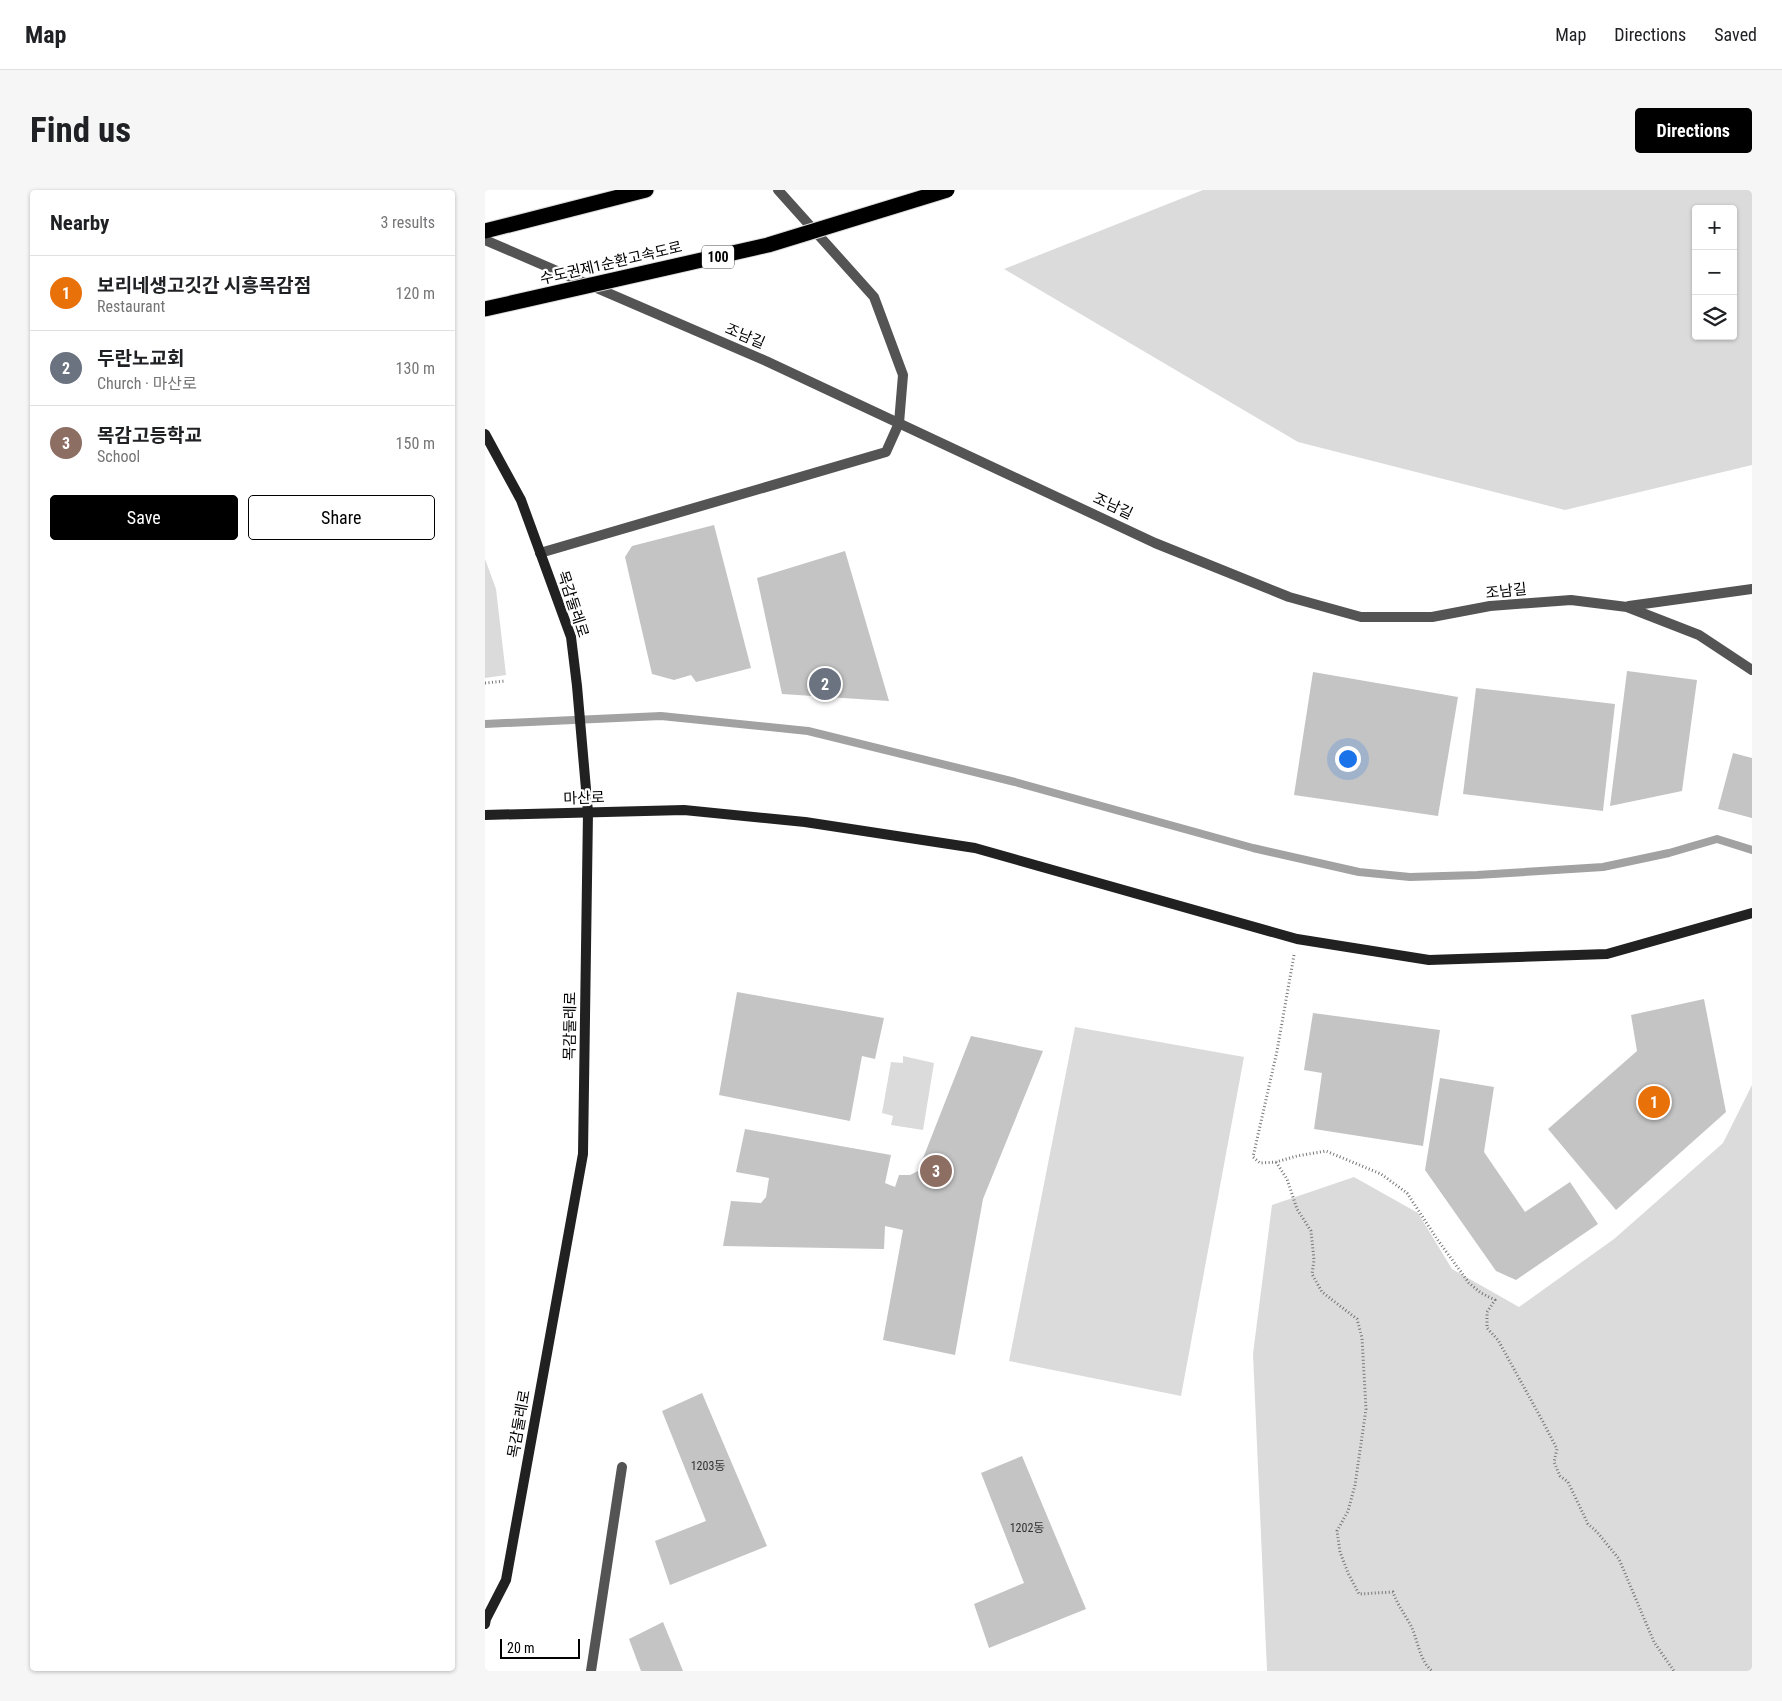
<!DOCTYPE html>
<meta charset="utf-8">
<style>
:root{--surface:#fff;--page:#f6f6f6;--text:#202124;--muted:#757577;--line:#e0e0e0;--accent:#000}
body{margin:0;font-family:"Roboto Condensed","Noto Sans KR",sans-serif;background:var(--page);color:var(--text)}
.controls{position:absolute;right:15px;top:15px;display:grid;overflow:hidden;border-radius:5px;box-shadow:0 1px 4px #0004}
.controls button{width:45px;height:45px;display:grid;place-items:center;padding:0;border:0;border-bottom:1px solid var(--line);background:var(--surface);color:var(--text);font:25px sans-serif}
.scale{position:absolute;left:15px;bottom:12px;width:80px;box-sizing:border-box;padding-left:5px;border:2px solid #000;border-top:0;font-size:14px;line-height:18px;white-space:nowrap;color:#000;-webkit-text-stroke:4px #fff;paint-order:stroke}
.you{position:absolute;left:862px;top:568px;width:18px;height:18px;margin:-12px;border:4px solid #fff;border-radius:50%;background:#1a73e8;box-shadow:0 0 0 8px #1a73e833}
.badge{display:grid;place-items:center;width:32px;height:32px;border-radius:50%;background:var(--accent);color:#fff;font-size:16px;font-weight:700}
.pin{position:absolute;translate:-50% -50%;border:2px solid #fff;box-shadow:0 1px 5px #0006}
.list{margin:0;padding:0;list-style:none}
h2{display:flex;justify-content:space-between;align-items:center;height:65px;margin:0;padding:0 20px;font-size:21px}
h2 small{font-size:16px;font-weight:400;color:var(--muted)}
.list li{display:grid;grid-template-columns:32px 1fr auto;gap:15px;align-items:center;box-sizing:border-box;height:75px;padding:0 20px;border-top:1px solid var(--line)}
.list b{display:block;font-size:19px;white-space:nowrap}
.list p{margin:0;font-size:16px;white-space:nowrap;color:var(--muted)}
.list em{font-size:16px;font-style:normal;color:var(--muted)}
.actions{display:flex;gap:10px;padding:15px 20px}
.actions a{flex:1;padding:11px 0;border:1px solid var(--accent);border-radius:5px;text-align:center;font-size:18px;color:var(--accent)}
.actions .main{background:var(--accent);color:#fff}
.icon{flex:none;width:28px;height:28px;fill:none;stroke:currentColor;stroke-width:2;stroke-linecap:round;stroke-linejoin:round}
.map{position:relative;flex:none;width:1267px;height:1481px;overflow:hidden;border-radius:5px}
header{display:flex;align-items:center;gap:30px;box-sizing:border-box;height:70px;padding:0 25px;background:var(--surface);border-bottom:1px solid var(--line)}
header strong{font-size:24px}
nav{display:flex;gap:28px;margin-inline-start:auto;font-size:18px}
.intro{display:flex;align-items:center;justify-content:space-between;box-sizing:border-box;height:120px;padding:0 30px}
h1{margin:0;font-size:35px}
.button{padding:12px 22px;border-radius:5px;background:var(--accent);color:#fff;font-size:18px;font-weight:700}
main{display:flex;gap:30px;padding:0 30px}
aside{flex:1;background:var(--surface);border-radius:5px;box-shadow:0 1px 4px #0004}
.map>svg:first-child{display:block}
.green{fill:#dbdbdb;fill-rule:evenodd}
.lines{fill:none;stroke-linecap:round;stroke-linejoin:round}
.stream{stroke:#a2a2a2;stroke-width:8}
.building{fill:#c4c4c4}
.highway-casing{stroke:#dbdbdb;stroke-width:17}
.path{stroke:#767676;stroke-width:3;stroke-dasharray:1 2.5;stroke-linecap:butt}
.lane{stroke:#545454;stroke-width:10}
.street{stroke:#545454;stroke-width:10}
.secondary{stroke:#212121;stroke-width:10}
.highway{stroke:#000;stroke-width:15}
.highway-bridge-casing{stroke:#dbdbdb;stroke-width:17;stroke-linecap:butt}
.highway-bridge{stroke:#000;stroke-width:15}
.labels{text-anchor:middle;dominant-baseline:central;stroke-width:4.5;stroke-linejoin:round;paint-order:stroke}
.number-label{font-size:12px;fill:#313131}
.shield{fill:#fff;stroke:#4c4c4c;stroke-width:1}
.shield-label{font-size:14px;font-weight:bold;fill:#000}
.street-label{font-size:15px;fill:#000;stroke:#fff}
</style>
<header>
<strong>Map</strong>
<nav><a>Map</a><a>Directions</a><a>Saved</a></nav>
</header>
<div class="intro"><h1>Find us</h1><a class="button">Directions</a></div>
<main>
<aside>
<h2>Nearby<small>3 results</small></h2>
<ul class="list">
<li><span class="badge" style="background:#e8710a">1</span><div><b>보리네생고깃간 시흥목감점</b><p>Restaurant</p></div><em>120 m</em></li>
<li><span class="badge" style="background:#6b7280">2</span><div><b>두란노교회</b><p>Church · 마산로</p></div><em>130 m</em></li>
<li><span class="badge" style="background:#8d6e63">3</span><div><b>목감고등학교</b><p>School</p></div><em>150 m</em></li>
</ul>
<div class="actions"><a class="main">Save</a><a>Share</a></div>
</aside>
<div class="map">
<svg width="1267" height="1481" viewBox="0 0 1267 1481">
<rect width="100%" height="100%" fill="#fff"/>
<g class="green">
<path d="M718,0H1267V275L1080,320L813,252L519,79ZM1211,19H1248V146H1211Z"/>
<path d="M0,369L11,399L21,485L0,488Z"/>
<path d="M590,837L759,867L696,1206L524,1171Z"/>
<path d="M418,866L449,873L438,940L406,935L408,926L397,923L406,872L418,873Z"/>
<path d="M1267,895V1481H782L768,1164L787,1015L869,987L933,1023L967,1079L1034,1117L1129,1049L1238,953Z"/>
</g>
<g class="lines">
<path class="stream" d="M0,534L176,526L323,541L530,592L768,658L874,682L925,687L992,685L1118,677L1184,663L1232,649L1267,660"/>
</g>
<g class="building">
<path d="M229,335L266,478L211,492L206,485L189,490L167,484L140,367L147,356Z"/>
<path d="M360,361L404,511L297,504L272,388Z"/>
<path d="M1142,481L1212,490L1197,601L1125,616Z"/>
<path d="M828,482L973,507L953,626L809,605Z"/>
<path d="M991,498L1130,514L1118,621L978,604Z"/>
<path d="M1248,563L1267,568V628L1233,619Z"/>
<path d="M252,802L399,828L390,869L377,866L365,931L234,905Z"/>
<path d="M1219,809L1241,922L1131,1020L1063,939L1152,861L1146,825Z"/>
<path d="M828,823L955,840L938,956L829,939L837,883L819,880Z"/>
<path d="M486,846L558,861L498,1009L470,1165L398,1150L418,1040L400,1036L399,1059L238,1056L246,1011L276,1013L281,1007L284,988L251,982L260,939L406,965L400,993L410,997L414,985H425L433,981Z"/>
<path d="M955,888L1009,897L999,962L1040,1022L1085,992L1113,1034L1031,1090L1011,1081L940,980Z"/>
<path d="M217,1203L282,1356L185,1395L170,1351L221,1331L177,1221Z"/>
<path d="M537,1266L601,1419L504,1458L489,1414L539,1393L496,1283Z"/>
<path d="M178,1432L198,1481H156L144,1449Z"/>
</g>
<g class="lines">
<g class="highway-casing">
<path id="highway" d="M0,41L161,0"/>
</g>
<g class="path">
<path d="M0,493L20,491"/>
<path d="M809,765L792,861L768,967L775,973L791,972L812,966L841,961L896,984L922,1003L952,1049L984,1093L996,1103L1010,1110L1002,1122V1138L1013,1150L1057,1230L1072,1259L1069,1272L1075,1286L1083,1292L1103,1334L1112,1342L1134,1369L1169,1452L1189,1481"/>
<path d="M791,972L802,989L812,1019L826,1041L829,1070L827,1084L837,1102L872,1129L877,1148L881,1219L870,1295L863,1321L852,1341L855,1362L863,1383L874,1404L908,1402C912,1414 919,1423 925,1434C933,1449 934,1470 947,1481"/>
</g>
<g class="lane">
<path d="M55,363L401,262L414,233L418,185L389,107L293,0"/>
<path d="M106,1481L137,1277"/>
</g>
<g class="street">
<path d="M0,50L281,171L670,353L804,407L876,427H947L1005,416L1086,410L1142,417L1214,445L1267,480"/>
<path d="M1144,416L1267,399"/>
</g>
<g class="secondary">
<path d="M0,244L36,310L86,447L92,496L103,622L98,964L21,1390L1,1429L0,1434"/>
<path d="M0,625L199,620L320,632L490,658L812,749L944,770L1122,764L1267,723"/>
</g>
<use href="#highway" class="highway"/>
<g class="highway-bridge-casing">
<path id="highway-bridge" d="M0,119L283,55L462,0"/>
</g>
<use href="#highway-bridge" class="highway-bridge"/>
</g>
<g class="labels">
<g class="number-label">
<text x="223" y="1276">1203동</text>
<text x="542" y="1338">1202동</text>
</g>
<rect class="shield" x="217" y="55.5" width="32" height="23" rx="4"/>
<g class="shield-label">
<text x="233" y="67">100</text>
</g>
<g class="street-label">
<text transform="translate(126 73) rotate(-13)">수도권제1순환고속도로</text>
<text transform="translate(260 146) rotate(23)">조남길</text>
<text transform="translate(628 316) rotate(25)">조남길</text>
<text transform="translate(1021 401) rotate(-6)">조남길</text>
<text transform="translate(88 414) rotate(72)">목감둘레로</text>
<text transform="translate(99 608) rotate(-2)">마산로</text>
<text transform="translate(85 836) rotate(-89)">목감둘레로</text>
<text transform="translate(34 1234) rotate(-80)">목감둘레로</text>
</g>
</g>
</svg>
<div class="controls">
<button>+</button>
<button>−</button>
<button><svg class="icon" aria-label="layers" viewBox="0 0 24 24"><path d="M12 4l9 5-9 5-9-5zM3 14l9 5 9-5"/></svg></button>
</div>
<div class="scale">20 m</div>
<div class="you"></div>
<div class="pin badge" style="left:1169px;top:912px;background:#e8710a">1</div>
<div class="pin badge" style="left:340px;top:494px;background:#6b7280">2</div>
<div class="pin badge" style="left:451px;top:981px;background:#8d6e63">3</div>
</div>
</main>
